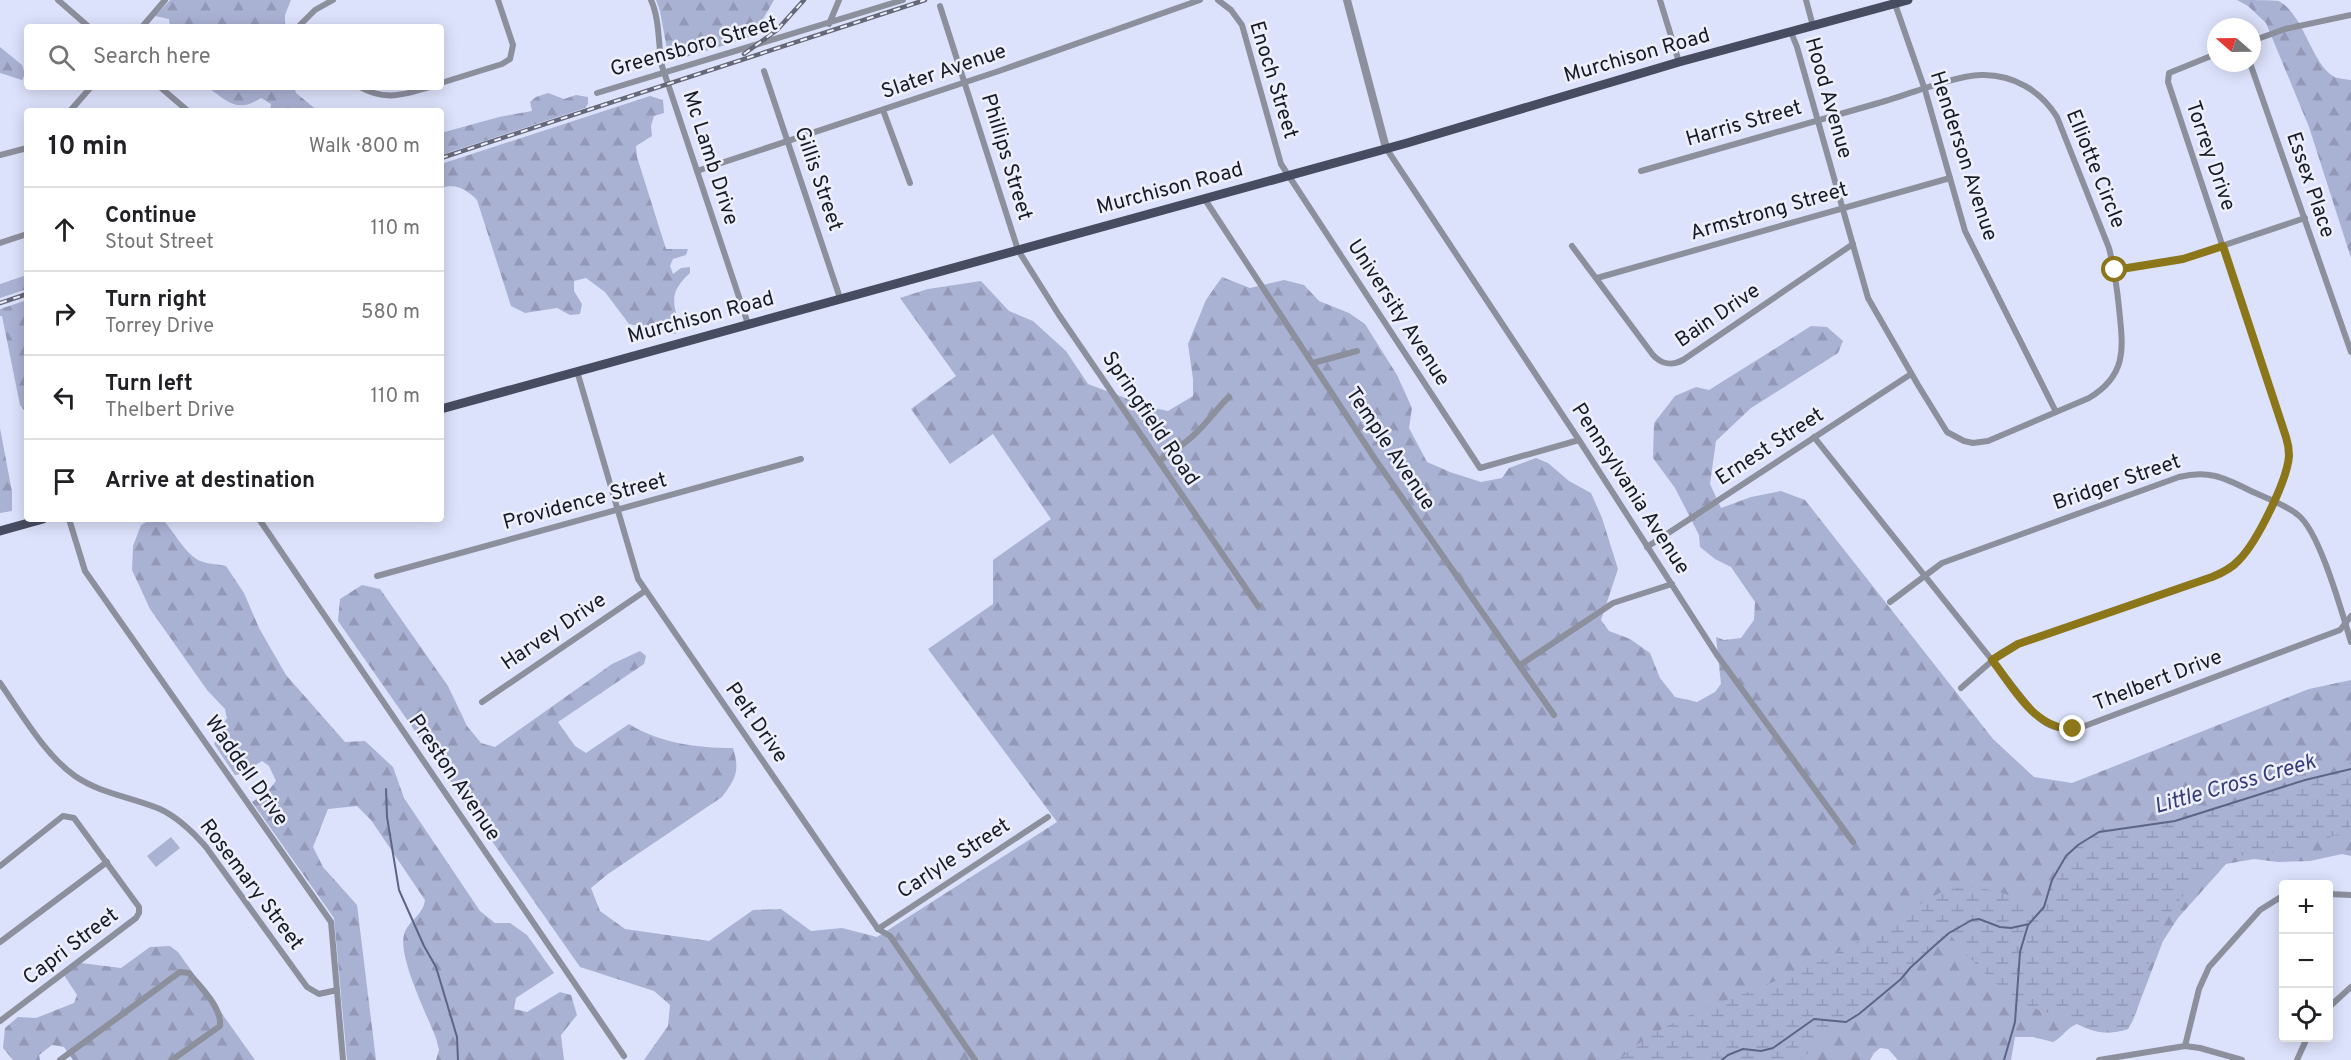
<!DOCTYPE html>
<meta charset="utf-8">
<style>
:root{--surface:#fff;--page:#f2f2f2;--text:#202124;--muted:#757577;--line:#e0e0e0}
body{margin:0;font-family:Overpass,sans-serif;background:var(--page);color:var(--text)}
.controls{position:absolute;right:18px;bottom:18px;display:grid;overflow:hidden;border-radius:6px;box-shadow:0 3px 15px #0003}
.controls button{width:54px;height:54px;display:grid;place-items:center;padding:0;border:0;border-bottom:2px solid var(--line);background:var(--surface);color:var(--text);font:30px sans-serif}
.compass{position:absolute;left:2207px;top:18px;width:54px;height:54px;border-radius:50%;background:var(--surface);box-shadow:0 3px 15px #0003;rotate:290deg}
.stop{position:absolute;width:18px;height:18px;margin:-14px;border:4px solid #8c761a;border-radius:50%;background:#fff}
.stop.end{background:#8c761a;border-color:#fff;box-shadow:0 2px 6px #0008}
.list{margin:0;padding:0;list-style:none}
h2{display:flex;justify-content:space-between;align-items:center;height:78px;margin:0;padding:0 24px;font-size:26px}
h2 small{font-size:20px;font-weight:400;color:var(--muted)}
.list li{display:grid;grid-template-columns:39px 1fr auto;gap:18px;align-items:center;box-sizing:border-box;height:84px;padding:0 24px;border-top:2px solid var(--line)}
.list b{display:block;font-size:22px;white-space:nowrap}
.list p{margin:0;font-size:20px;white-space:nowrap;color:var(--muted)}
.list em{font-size:20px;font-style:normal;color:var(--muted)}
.icon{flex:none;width:33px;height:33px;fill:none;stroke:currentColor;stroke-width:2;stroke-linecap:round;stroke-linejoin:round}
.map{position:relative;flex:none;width:2351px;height:1060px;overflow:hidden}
.search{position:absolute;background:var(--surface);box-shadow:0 3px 15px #0003;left:24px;top:24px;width:420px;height:66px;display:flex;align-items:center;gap:15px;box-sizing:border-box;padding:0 21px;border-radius:6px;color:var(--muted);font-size:22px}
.panel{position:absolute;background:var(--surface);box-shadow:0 3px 15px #0003;left:24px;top:108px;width:420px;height:414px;border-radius:6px}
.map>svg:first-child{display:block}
.forest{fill:url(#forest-firs)}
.wetland{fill:url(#wetland-marsh)}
.park{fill:#aab2d4}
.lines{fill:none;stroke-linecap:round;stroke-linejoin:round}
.stream{stroke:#5d6587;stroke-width:2}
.minor{stroke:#8c8f9c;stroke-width:6}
.tertiary{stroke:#8c8f9c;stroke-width:8}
.primary{stroke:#474c61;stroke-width:9}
.rail-casing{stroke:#646878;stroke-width:4.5}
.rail{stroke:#edf0fc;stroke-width:2;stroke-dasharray:7;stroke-linecap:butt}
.route{stroke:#8c761a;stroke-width:8}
.labels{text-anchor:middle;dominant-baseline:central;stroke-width:5;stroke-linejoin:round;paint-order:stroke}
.street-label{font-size:21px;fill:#181b25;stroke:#edf0fc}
.water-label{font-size:22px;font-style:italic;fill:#353d77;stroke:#edf0fc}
</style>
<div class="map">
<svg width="2351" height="1060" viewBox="0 0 2351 1060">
<defs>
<pattern id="forest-firs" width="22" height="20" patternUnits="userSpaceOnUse" patternTransform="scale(1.5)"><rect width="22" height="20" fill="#aab2d4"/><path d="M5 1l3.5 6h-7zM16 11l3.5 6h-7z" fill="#9298b6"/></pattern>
<pattern id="wetland-marsh" width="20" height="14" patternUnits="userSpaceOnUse" patternTransform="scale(1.5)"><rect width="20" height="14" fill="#aab2d4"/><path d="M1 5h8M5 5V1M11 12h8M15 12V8" fill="none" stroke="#9298b6"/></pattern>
</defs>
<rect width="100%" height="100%" fill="#dce2fb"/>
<g class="forest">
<path d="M170,0H291L285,15V27H170L169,19L155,16Z"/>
<path d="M656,0H774L759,26L748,38L676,60L668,55L660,11Z"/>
<path d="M2237,0C2246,0 2271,0 2279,1C2304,15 2311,62 2333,76C2337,79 2346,79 2351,80V258L2309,127L2266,23L2248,6Z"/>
<path d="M0,47L22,65L25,74L22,80L0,73Z"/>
<path d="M207,87H294L296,93L318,111H270L271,104L261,98C236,114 228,101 207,87Z"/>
<path d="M548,93L564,99L576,95L588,97V104L585,108L441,155V133L499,117L532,111L530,102L536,97Z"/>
<path d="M650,96L663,100L664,113L654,116L651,126L652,136L636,146L637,157L666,249H688L686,255L673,259L670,266L673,274L681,268L690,267V273C671,290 671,301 680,324L676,334L629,324L605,292L586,278L574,281V291L582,304L580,314L570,315L557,308L525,313L511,306L477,200C467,190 456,183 441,188V164Z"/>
<path d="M27,275V289L0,298V284Z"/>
<path d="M1222,277L1250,288L1284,280L1304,285L1319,301L1349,313L1365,324L1397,375L1412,408L1409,428L1427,462L1450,472L1481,482L1502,478L1509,468L1536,458L1548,463L1569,481L1591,493L1602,518L1618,569L1601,620L1609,631L1630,639L1650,653L1660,678L1675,697L1697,702L1715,692L1721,684L1716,637L1724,640L1741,638L1754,620L1755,602L1731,567L1715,559L1700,547L1699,535L1675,488L1653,458L1654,423L1675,396L1696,387L1709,390L1811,326L1827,327L1843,341L1838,353L1751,408L1716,441L1710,484L1721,508L1751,497L1781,491L1805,500L1993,739L2034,777L2072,783L2309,689L2351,680V856L2342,854L2310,861L2278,862L2254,859L2226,864L2178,918L2163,941L2133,1020L2128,1029C2108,1035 2096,1033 2077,1024C2066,1028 2063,1037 2053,1042L2033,1037H2015L2011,1060H1898L1888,1049L1880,1048L1874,1053L1870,1060H644L668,1026L670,1005L654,991L580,967L338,621L340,599L362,585L380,589L448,686L467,726L481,743L495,747L612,664L640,651L646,656L644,664L558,722L575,746L586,753L629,724C659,743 698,748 733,748C740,771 736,778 722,797L608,874L591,888L600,911L625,929L709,941L753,910L781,909L811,931L842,928L877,937L1057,822L928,649L993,604V560L1051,519L993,434L950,464L911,409L956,376L900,298L928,289L981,281L1009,311L1033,321L1066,351L1088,384L1149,407L1168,411L1193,396V379L1188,344L1206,300Z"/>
<path d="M27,300V414L20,405L2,316H0V309Z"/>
<path d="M0,428L12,492V511L0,513Z"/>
<path d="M152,519H162C174,531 183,551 198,560C205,564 217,564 226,566L244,593L259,628L286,675L345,742L365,741L393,767L404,798L480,911L495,923H510L527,935L554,973L516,998L514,1009L527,1012L560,992L571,995L577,1015L561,1035L564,1060H436L439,1050L436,1038C427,1015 398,957 404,935C408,920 423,916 425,900L371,820L357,806L328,809L313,847L323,867L357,905L376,1060H347L334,918L252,802L268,791L276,781L269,766L262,761L241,774L235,775L214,744L221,726L227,718L225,709L207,690L150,609L132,570L133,546L141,525Z"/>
<path d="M170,946L178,952L255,1060H73L64,1047L52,1045L39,1055L40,1060H13L3,1048L5,1028L18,1017L36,1018L74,1003L77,995L64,975L81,963L121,968L150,947Z"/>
</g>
<path class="wetland" d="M2351,761V833C2333,831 2314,848 2295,851C2278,853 2261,852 2244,855C2200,864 2163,914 2151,955C2143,980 2141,1006 2128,1029C2098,1038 2089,1028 2062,1017C2051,1013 2038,1011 2027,1005C1995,987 1971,961 1949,933L1872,1005L1846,1022H1836L1809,1053L1798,1060H1620C1629,1049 1641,1042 1652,1035C1690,1011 1732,999 1773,982C1806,968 1839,951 1871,935C1894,925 1933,891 1954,888C1982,884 2018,896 2041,910L2058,867L2078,845L2099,832L2175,821L2305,780L2346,770Z"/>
<path class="park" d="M171,837L180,848L156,867L147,856Z"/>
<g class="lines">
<g class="stream">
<path d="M386,789L387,817L399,890L424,946L436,967L457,1037L458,1060"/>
<path d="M1722,1060L1728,1055L1743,1049L1761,1051L1773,1048L1814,1019L1846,1022L1859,1014L1901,979L1910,968L1933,947L1949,933L1972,920L1979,919L2000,927L2011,928L2029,924L2044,907L2052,880L2066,856L2078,845L2099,832L2175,821L2305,780L2351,769"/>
<path d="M2004,1060L2015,1022L2020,952L2028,925"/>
</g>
<g class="minor">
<path d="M58,0L89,27"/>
<path d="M651,0C660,20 658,45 662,66L748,324"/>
<path d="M1218,0L1231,10L1242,25L1281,164L1480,468L1579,440"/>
<path d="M1660,0L1679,62"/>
<path d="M1806,0L1813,26"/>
<path d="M1895,4L1925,90L1965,231L2056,412"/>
<path d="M940,6L1018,250L1059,315L1258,606"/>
<path d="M829,24L839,0"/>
<path d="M142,27L165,0"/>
<path d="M298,27L315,10L333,0"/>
<path d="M2252,41L2285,29L2351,15"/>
<path d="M2250,63L2351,352"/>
<path d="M764,71L840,298"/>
<path d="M441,83L502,64L510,59L513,45L498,0"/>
<path d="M160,87L188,111"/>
<path d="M360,87C384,101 404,95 430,87"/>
<path d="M597,93L903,0"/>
<path d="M883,110L910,183"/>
<path d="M70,111L91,87"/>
<path d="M1386,148L1579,440L1717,655L1853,842"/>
<path d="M0,155L27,148"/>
<path d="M697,171L999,71L1200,0"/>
<path d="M1641,171C1719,148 1797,127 1875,104C1905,96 1952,76 1981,75C2013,74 2041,91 2057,117L2109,248C2114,268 2117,287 2119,308C2123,347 2128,375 2089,398L1988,441L1973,443L1964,441L1947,432L1918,385L1868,298L1797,47L1791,32"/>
<path d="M1204,198L1375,459L1554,715"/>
<path d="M0,243L27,234"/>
<path d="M1572,246L1653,355C1661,364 1672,366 1683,360L1853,244"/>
<path d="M2115,270L2183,259L2305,218"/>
<path d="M1597,278L1950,178"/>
<path d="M1313,363L1357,351"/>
<path d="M577,371L638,579L878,929L890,936L975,1060"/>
<path d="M1814,437L2035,714C2048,728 2064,732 2082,727L2340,630L2351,616"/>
<path d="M1159,461C1174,451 1188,442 1200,429C1211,418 1218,407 1229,397"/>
<path d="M69,519L85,571L331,922L343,1060"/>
<path d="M259,519L624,1056"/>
<path d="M1647,547L1911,374"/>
<path d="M377,576L801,459"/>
<path d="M1890,602L1942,563L2179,477C2208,470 2223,477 2249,490C2265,498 2285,504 2298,515C2320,532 2342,613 2351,642"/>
<path d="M1520,665L1613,603L1672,584"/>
<path d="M0,683C21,713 45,755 75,776C101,794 132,797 160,809C179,818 193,832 206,847L307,987L319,994L337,990"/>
<path d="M1961,688L2001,653L2018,644L2212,577C2222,573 2232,568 2239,560C2257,542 2287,480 2289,456C2289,449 2288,443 2286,437L2168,82L2169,73L2216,54"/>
<path d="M482,702L645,591"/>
<path d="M0,866L63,816L74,818L139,907V913L136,918L0,1021"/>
<path d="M2328,894L2351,895"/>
<path d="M878,929L1048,817"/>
<path d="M0,942L107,862"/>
<path d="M2328,1008L2351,987"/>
<path d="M2185,1046L2199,989L2209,967L2260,910L2284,895"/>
<path d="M60,1060L180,972L189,973C200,987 222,1007 220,1026L172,1060"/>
<path d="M2099,1060L2185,1046L2200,1048L2242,1060"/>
<path d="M2297,1060L2307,1038"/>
</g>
<path class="tertiary" d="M1347,0L1386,148"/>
<g class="primary">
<path d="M441,409L1407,143L1679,62L1908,0"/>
<path d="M0,531L43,519"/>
</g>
<g class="rail-casing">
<g id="rail">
<path d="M744,54L777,30L804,0"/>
<path d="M441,158L925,0"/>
<path d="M0,303L27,294"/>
</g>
</g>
<use href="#rail" class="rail"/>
</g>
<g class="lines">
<path class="route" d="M2073,729C2034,729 2014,688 1992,660L2018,644L2212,577C2222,573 2232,568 2239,560C2257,542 2287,481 2289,456C2289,449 2288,443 2286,437L2223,246L2183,259L2115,270"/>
</g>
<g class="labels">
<g class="street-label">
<text transform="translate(694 47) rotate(-16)">Greensboro Street</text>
<text transform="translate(1637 56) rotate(-16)">Murchison Road</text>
<text transform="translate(944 72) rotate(-19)">Slater Avenue</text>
<text transform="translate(1273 80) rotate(73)">Enoch Street</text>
<text transform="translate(1828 98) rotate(74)">Hood Avenue</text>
<text transform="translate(1744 124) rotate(-16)">Harris Street</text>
<text transform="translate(1963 156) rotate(72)">Henderson Avenue</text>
<text transform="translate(2210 156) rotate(71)">Torrey Drive</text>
<text transform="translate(1006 157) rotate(73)">Phillips Street</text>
<text transform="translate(710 158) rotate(72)">Mc Lamb Drive</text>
<text transform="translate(2095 169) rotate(68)">Elliotte Circle</text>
<text transform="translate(818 179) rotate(71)">Gillis Street</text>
<text transform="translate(2310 185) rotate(71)">Essex Place</text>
<text transform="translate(1170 189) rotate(-15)">Murchison Road</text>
<text transform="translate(1769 212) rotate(-16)">Armstrong Street</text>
<text transform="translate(1398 313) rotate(57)">University Avenue</text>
<text transform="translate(1718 316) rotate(-34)">Bain Drive</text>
<text transform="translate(701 318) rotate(-15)">Murchison Road</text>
<text transform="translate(1150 419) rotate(56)">Springfield Road</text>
<text transform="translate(1770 447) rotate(-33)">Ernest Street</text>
<text transform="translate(1390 449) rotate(56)">Temple Avenue</text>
<text transform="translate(2117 483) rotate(-19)">Bridger Street</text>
<text transform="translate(1630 489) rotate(57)">Pennsylvania Avenue</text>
<text transform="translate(585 502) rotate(-15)">Providence Street</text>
<text transform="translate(554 632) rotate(-34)">Harvey Drive</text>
<text transform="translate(2158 681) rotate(-21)">Thelbert Drive</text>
<text transform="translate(756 723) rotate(55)">Pelt Drive</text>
<text transform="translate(246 771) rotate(55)">Waddell Drive</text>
<text transform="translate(454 778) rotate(56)">Preston Avenue</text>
<text transform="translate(954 859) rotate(-33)">Carlyle Street</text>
<text transform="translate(251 885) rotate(53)">Rosemary Street</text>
<text transform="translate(71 947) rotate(-37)">Capri Street</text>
</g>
<g class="water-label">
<text transform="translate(2235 785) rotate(-16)">Little Cross Creek</text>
</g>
</g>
</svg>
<div class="controls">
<button>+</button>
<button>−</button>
<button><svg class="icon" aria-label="locate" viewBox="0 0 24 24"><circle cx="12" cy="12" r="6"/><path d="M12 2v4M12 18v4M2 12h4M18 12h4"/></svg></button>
</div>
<svg class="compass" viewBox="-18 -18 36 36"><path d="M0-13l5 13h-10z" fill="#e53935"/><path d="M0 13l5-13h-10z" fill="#757577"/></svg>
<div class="stop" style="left:2115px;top:270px"></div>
<div class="stop end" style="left:2073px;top:729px"></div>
<div class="search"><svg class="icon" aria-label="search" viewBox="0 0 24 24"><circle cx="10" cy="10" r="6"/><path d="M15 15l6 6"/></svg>Search here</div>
<section class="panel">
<h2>10 min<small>Walk · 800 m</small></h2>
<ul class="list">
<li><svg class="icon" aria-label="ahead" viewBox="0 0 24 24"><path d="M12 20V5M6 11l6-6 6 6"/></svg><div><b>Continue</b><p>Stout Street</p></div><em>110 m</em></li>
<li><svg class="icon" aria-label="right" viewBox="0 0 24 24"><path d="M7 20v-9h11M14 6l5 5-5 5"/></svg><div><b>Turn right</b><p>Torrey Drive</p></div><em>580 m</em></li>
<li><svg class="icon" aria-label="left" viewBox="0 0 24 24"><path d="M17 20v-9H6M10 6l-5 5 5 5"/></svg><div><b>Turn left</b><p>Thelbert Drive</p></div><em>110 m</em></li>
<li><svg class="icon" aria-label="arrive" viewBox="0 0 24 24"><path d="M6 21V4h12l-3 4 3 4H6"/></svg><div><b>Arrive at destination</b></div></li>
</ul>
</section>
</div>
